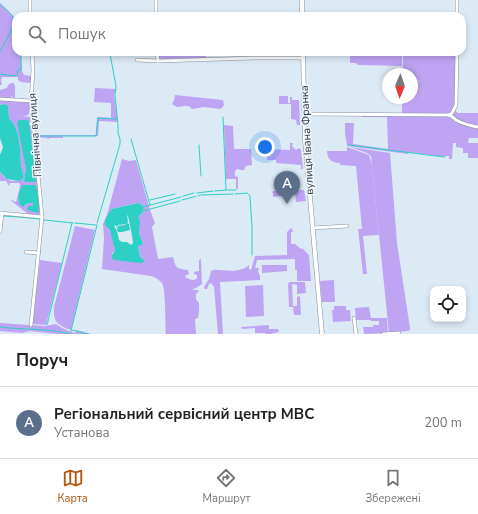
<!DOCTYPE html>
<html lang="uk">
<meta charset="utf-8">
<style>
:root{--surface:#fff;--page:#f6f6f6;--text:#222;--muted:#767676;--line:#e0e0e0;--accent:#b45309}
body{margin:0;font-family:"Nunito Sans",sans-serif;background:var(--page);color:var(--text)}
.controls{position:absolute;right:12px;bottom:12px;display:grid;overflow:hidden;border-radius:8px;box-shadow:0 2px 6px #0003}
.controls button{width:36px;height:36px;display:grid;place-items:center;padding:0;border:0;border-bottom:1px solid var(--line);background:var(--surface);color:var(--text);font:20px sans-serif}
.compass{position:absolute;left:382px;top:68px;width:36px;height:36px;border-radius:50%;background:var(--surface);box-shadow:0 2px 6px #0003;rotate:182deg}
.you{position:absolute;left:265px;top:147px;width:14px;height:14px;margin:-10px;border:3px solid #fff;border-radius:50%;background:#1a73e8;box-shadow:0 0 0 6px #1a73e833}
.badge{display:grid;place-items:center;width:26px;height:26px;border-radius:50%;background:var(--accent);color:#fff;font-size:13px;font-weight:700}
.pin{position:absolute;translate:-50% -33px;filter:drop-shadow(0 1px 2px #0008)}
.pin::after{content:'';position:absolute;top:21px;width:14px;height:12px;background:inherit;clip-path:polygon(0 0,100% 0,50% 100%)}
.list{margin:0;padding:0;list-style:none}
h2{display:flex;justify-content:space-between;align-items:center;height:52px;margin:0;padding:0 16px;font-size:17px}
h2 small{font-size:13px;font-weight:400;color:var(--muted)}
.list li{display:grid;grid-template-columns:26px 1fr auto;gap:12px;align-items:center;box-sizing:border-box;height:72px;padding:0 16px;border-top:1px solid var(--line)}
.list b{display:block;font-size:15px;white-space:nowrap}
.list p{margin:0;font-size:13px;white-space:nowrap;color:var(--muted)}
.list em{font-size:13px;font-style:normal;color:var(--muted)}
.icon{flex:none;width:22px;height:22px;fill:none;stroke:currentColor;stroke-width:2;stroke-linecap:round;stroke-linejoin:round}
.map{position:relative;flex:none;width:478px;height:334px;overflow:hidden}
.search{position:absolute;background:var(--surface);box-shadow:0 2px 6px #0003;left:12px;right:12px;top:12px;height:44px;display:flex;align-items:center;gap:10px;box-sizing:border-box;padding:0 14px;border-radius:12px;color:var(--muted);font-size:15px}
.sheet{height:124px;background:var(--surface)}
nav{display:flex;justify-content:space-around;align-items:center;box-sizing:border-box;height:56px;border-top:1px solid var(--line);background:var(--surface);font-size:11px;color:var(--muted)}
nav a{display:grid;justify-items:center;gap:2px}
nav .on{color:var(--accent)}
.map>svg:first-child{display:block}
.green{fill:#bfa4f3;fill-rule:evenodd}
.water{fill:#2cd0c4;fill-rule:evenodd}
.lines{fill:none;stroke-linecap:round;stroke-linejoin:round}
.stream{stroke:#2cd0c4;stroke-width:1}
.minor-casing{stroke:#84919c;stroke-width:4}
.major-casing{stroke:#84919c;stroke-width:5}
.minor{stroke:#fff;stroke-width:3}
.major{stroke:#fff;stroke-width:4}
.labels{text-anchor:middle;dominant-baseline:central;stroke-width:3;stroke-linejoin:round;paint-order:stroke}
.street-label{font-size:11px;fill:#32383c;stroke:#eef6fe}
</style>
<div class="map">
<svg width="478" height="334" viewBox="0 0 478 334">
<rect width="100%" height="100%" fill="#dceaf6"/>
<g class="green">
<path d="M0,3L14,17V27L16,31V52H22L21,54L22,71L24,75L31,76V82L30,83L21,82L18,80V77H2L1,80L2,85H0Z"/>
<path d="M350,52H402V66L358,65L356,63H350Z"/>
<path d="M403,52H456L455,104L449,114H402V98H412V81L422,80H412V74H403Z"/>
<path d="M206,53V58L159,59V54Z"/>
<path d="M11,83H14V85H15V99H13L12,96H11V99L0,98V90L7,88L8,85Z"/>
<path d="M95,88L116,89L114,95L118,122L99,121L98,136H63V138H49V139L46,138L36,137V135H96L97,117L111,118V103L94,102Z"/>
<path d="M175,95L223,100L224,105L221,109L204,107L192,109C188,103 182,107 177,107L172,104L174,100Z"/>
<path d="M279,96H288V103H290V97H292V100H299L300,125H297L296,120L291,119V104H279Z"/>
<path d="M0,100L30,102L29,114C26,117 21,115 18,117L22,116L30,117V123H29L26,120H19L26,169L24,180L36,179L29,125H30L31,126L40,208V213L38,215L28,214L9,199L16,202L19,191L20,185L19,183H10L9,186L6,181H0V172C7,181 12,183 23,179V173L21,166L20,147L18,135L14,124L9,118L8,106L2,104L0,105ZM22,185H34C38,190 38,196 38,202L30,211L33,206V203H28L25,206L18,201Z"/>
<path d="M454,110L458,113H478V126C469,125 458,122 452,114Z"/>
<path d="M362,116H449L478,129V138H469L468,143H478V158H468V153H463V148L456,147V143H453L452,159H449V156H437L408,152V154L347,146L345,133V123H354L353,144L388,149L387,117H361Z"/>
<path d="M224,125L233,126L234,149H251L252,165L246,166L244,170H239V169H237L235,171V176L238,177V189H236V179H226Z"/>
<path d="M290,143H293L292,146L296,150L299,148L301,150L303,169H301V165L276,163V160H267V150L264,151V157H262L263,149L290,150Z"/>
<path d="M347,147L369,155L372,165L379,235L363,236L367,274H363L358,229H362L356,166L340,165V163C332,163 327,159 327,151H347Z"/>
<path d="M350,147L390,153L397,243L410,328V330L408,331L389,333L371,156L367,153Z"/>
<path d="M122,159L129,161L136,160L150,210L155,223L152,227L158,259L173,257C176,270 177,268 188,270L189,274L186,275L185,277C189,279 194,282 197,278V275L194,274V272L199,271V260L201,259L202,284L196,288L193,289V290H197L199,291L196,294V299L199,303C199,308 199,313 198,318L195,319L196,334H166C165,325 166,289 162,283C159,280 155,277 151,276L102,269L104,238L103,224L107,215ZM137,203L141,204L144,208L142,213L138,217L139,233L143,244L142,245H139L138,247L140,257L144,260H114L112,257V253L115,251V248L110,230L105,225C105,220 108,213 112,209Z"/>
<path d="M304,190L306,201L296,202L295,193L289,194L288,195L273,197V193H272L273,191Z"/>
<path d="M75,226L95,230L71,330C57,325 53,322 54,307Z"/>
<path d="M291,228L292,229L293,232H291V244H295L301,249L302,248L309,255L311,281H297V270H295V259L257,260L255,268H259L258,272L259,273V275H260V280L220,282L223,334H218L214,287L211,283L209,284L207,289H205L204,287L209,279L211,271C215,269 216,270 221,270C230,271 242,272 249,265V269L251,270L255,256L287,255V232Z"/>
<path d="M40,260L62,263L46,325L32,324Z"/>
<path d="M262,265H287V271L262,273Z"/>
<path d="M334,280L335,302H322L320,281Z"/>
<path d="M289,282H305L306,293L297,294V285L293,284L292,285L293,306H297V297L300,296L301,315H294L293,307H289L288,285Z"/>
<path d="M263,285L264,316L246,317L245,286Z"/>
<path d="M334,306H346V310H350L351,321L333,322L332,310H334Z"/>
<path d="M369,307L371,318H387L388,333L364,334L363,327H373V325H379V321H371L370,320H356L355,308Z"/>
<path d="M0,323L45,326L56,324C61,328 68,331 75,333L76,330L91,334H57L30,331L22,333L0,331Z"/>
<path d="M269,325V329H278L279,332L270,334H266L265,333H255V328L242,329L241,327Z"/>
</g>
<g class="water">
<path d="M4,104L8,106L9,118L14,124L18,135L20,147L21,166L23,173V179L19,181L7,179L0,172V155L3,147L0,138V105Z"/>
<path d="M19,120H27L29,122L36,179L35,182H25L24,180L26,169L17,122Z"/>
<path d="M22,185H35L36,186C38,194 40,205 38,213L30,211L26,209L29,206H33V203H28L23,207C15,202 19,193 22,185Z"/>
<path d="M138,203L141,204L144,208L142,213L138,217L140,221L139,233L143,244L142,245L138,246L140,257L144,260V262L141,263L114,260C110,257 112,254 115,251V248L113,243L110,230L105,225C104,220 108,213 112,209ZM127,215L128,216C130,225 132,234 133,243L131,245L127,242H122L119,240L117,231L114,226L115,225L117,227L118,225L126,224L125,225L118,226L117,229L118,232H122L130,230L129,224L127,223L128,222Z"/>
</g>
<g class="lines">
<g class="stream">
<path d="M0,4C4,8 15,15 14,22C13,26 11,27 12,31L16,33"/>
<path d="M0,52L11,31H12"/>
<path d="M0,74L14,76L17,75L18,70H21V52"/>
<path d="M223,117L226,190"/>
<path d="M31,136H33"/>
<path d="M36,136H96L98,118L117,119"/>
<path d="M131,139L150,205"/>
<path d="M199,145L201,176"/>
<path d="M349,145L436,156L445,157"/>
<path d="M228,190H236"/>
<path d="M215,191L227,190"/>
<path d="M197,193L213,191"/>
<path d="M235,194L247,193L250,196L252,227V255"/>
<path d="M201,195L233,194"/>
<path d="M183,196L194,193"/>
<path d="M198,196L200,195"/>
<path d="M194,197L196,196"/>
<path d="M150,200L175,194"/>
<path d="M182,200L193,197"/>
<path d="M143,207L181,197"/>
<path d="M143,211L180,201"/>
<path d="M3,216L18,217"/>
<path d="M19,217L40,219"/>
<path d="M44,220L73,223"/>
<path d="M75,223L96,225"/>
<path d="M97,223L120,144V139L118,133V125L115,95L116,86L110,54"/>
<path d="M47,325L72,223"/>
<path d="M0,327C23,330 47,328 70,334"/>
<path d="M72,330L88,334"/>
<path d="M71,331L97,225"/>
</g>
<g class="minor-casing">
<g id="minor">
<path d="M30,0V16"/>
<path d="M156,0V16"/>
<path d="M457,16V0"/>
<path d="M157,52L158,61"/>
<path d="M137,60L158,61L253,58H303"/>
<path d="M0,99L31,101"/>
<path d="M304,114L449,115C453,116 454,119 458,121C464,124 471,126 478,127"/>
<path d="M449,115L452,113L456,105L457,52"/>
<path d="M0,213L42,217"/>
<path d="M313,228L347,226"/>
<path d="M0,232L2,213"/>
<path d="M26,252L39,253"/>
<path d="M354,318L356,334"/>
<path d="M31,325L42,217L31,101L33,70L32,52"/>
<path d="M383,334L399,333"/>
</g>
</g>
<g class="major-casing">
<g id="major">
<path d="M302,0V16"/>
<path d="M303,52L305,140L322,334"/>
</g>
</g>
<use href="#minor" class="minor"/>
<use href="#major" class="major"/>
</g>
<g class="labels">
<g class="street-label">
<text transform="translate(35 135) rotate(-94)">Північна вулиця</text>
<text transform="translate(307 140) rotate(-93)">вулиця Івана Франка</text>
</g>
</g>
</svg>
<div class="controls">
<button><svg class="icon" aria-label="locate" viewBox="0 0 24 24"><circle cx="12" cy="12" r="6"/><path d="M12 2v4M12 18v4M2 12h4M18 12h4"/></svg></button>
</div>
<svg class="compass" viewBox="-18 -18 36 36"><path d="M0-13l5 13h-10z" fill="#e53935"/><path d="M0 13l5-13h-10z" fill="#767676"/></svg>
<div class="you"></div>
<div class="pin badge" style="left:287px;top:204px;background:#5c6f8a">A</div>
<div class="search"><svg class="icon" aria-label="search" viewBox="0 0 24 24"><circle cx="10" cy="10" r="6"/><path d="M15 15l6 6"/></svg>Пошук</div>
</div>
<section class="sheet">
<h2>Поруч<small></small></h2>
<ul class="list">
<li><span class="badge" style="background:#5c6f8a">A</span><div><b>Регіональний сервісний центр МВС</b><p>Установа</p></div><em>200 m</em></li>
</ul>
</section>
<nav>
<a class="on"><svg class="icon" aria-label="map" viewBox="0 0 24 24"><path d="M3 6l6-2 6 2 6-2v14l-6 2-6-2-6 2zM9 4v14M15 6v14"/></svg>Карта</a>
<a><svg class="icon" aria-label="directions" viewBox="0 0 24 24"><path d="M12 3l9 9-9 9-9-9zM9 14v-3h6M13 9l2 2-2 2"/></svg>Маршрут</a>
<a><svg class="icon" aria-label="saved" viewBox="0 0 24 24"><path d="M7 4h10v16l-5-4-5 4z"/></svg>Збережені</a>
</nav>
